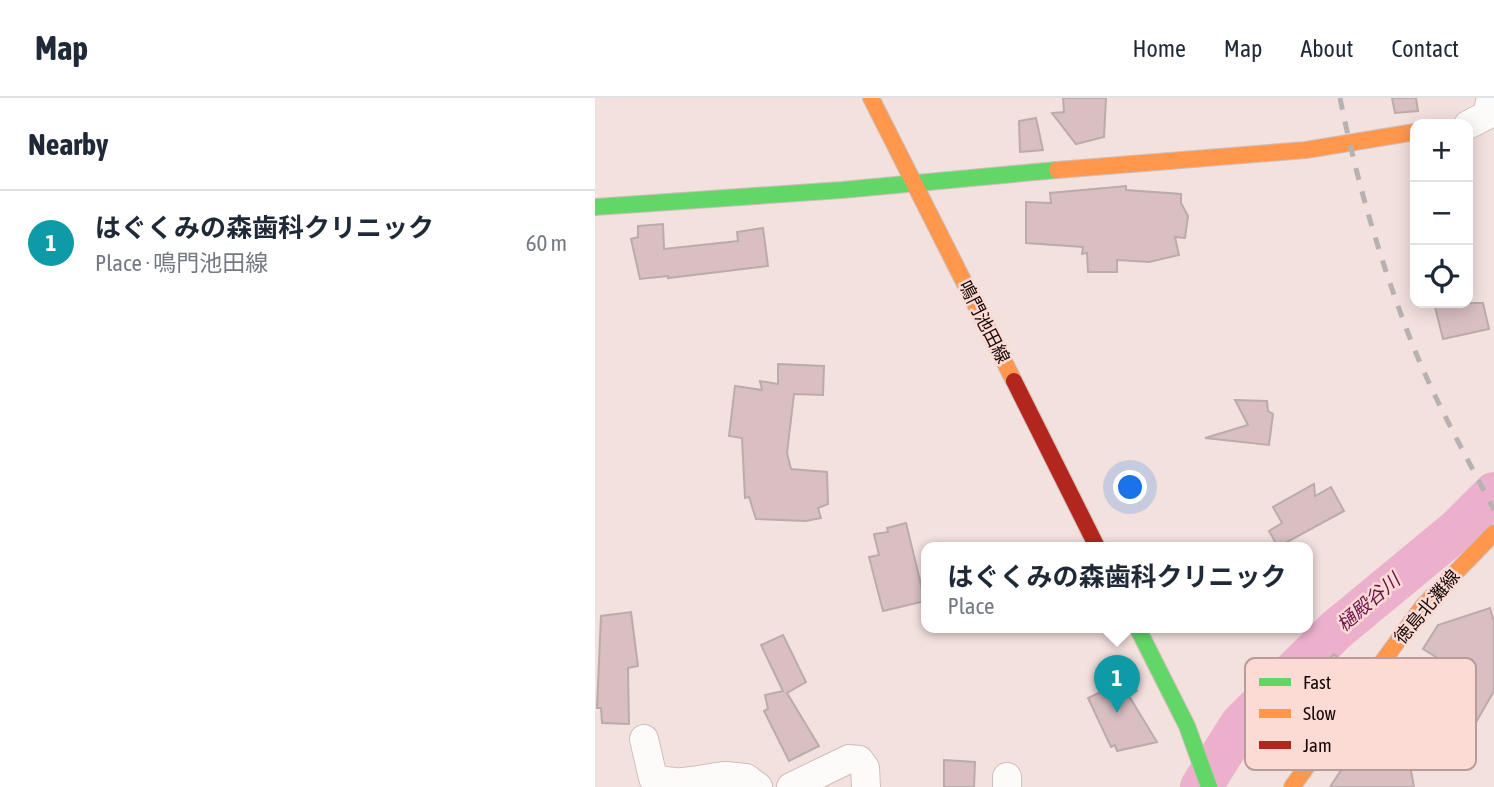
<!DOCTYPE html>
<html lang="en">
<head>
<meta charset="utf-8">
<style>
	body { margin:0; font-family:"Asap Condensed","Noto Sans JP",sans-serif; background:#f2f2f3; color:#1f2937 }
	.controls { position:absolute; right:21px; top:21px; display:grid; overflow:hidden; border-radius:14px; box-shadow:0 4px 18px #0003 }
	.controls button { width:63px; height:63px; display:grid; place-items:center; padding:0; border:0; border-bottom:2px solid #e0e1e3; background:#fff; color:#1f2937; font:35px sans-serif }
	.you { position:absolute; left:536px; top:390px; width:24px; height:24px; margin:-18px; border:5px solid #fff; border-radius:50%; background:#1a73e8; box-shadow:0 0 0 10px #1a73e833 }
	.badge { display:grid; place-items:center; width:46px; height:46px; border-radius:50%; background:#635452; color:#fff; font-size:23px; font-weight:700 }
	.pin { position:absolute; translate:-50% -58px; filter:drop-shadow(0 2px 4px #0008) }
	.pin::after { content:''; position:absolute; top:37px; width:24px; height:21px; background:inherit; clip-path:polygon(0 0,100% 0,50% 100%) }
	.popup { position:absolute; left:326px; top:444px; width:392px; height:91px; box-sizing:border-box; display:grid; place-content:center; border-radius:14px; background:#fff; filter:drop-shadow(0 2px 5px #0005); font-size:23px; white-space:nowrap; color:#747a83 }
	.popup b { font-size:26px; color:#1f2937 }
	.popup::after { content:''; position:absolute; left:50%; top:100%; margin-left:-14px; border:14px solid transparent; border-top-color:#fff }
	.list { margin:0; padding:0; list-style:none }
	h2 { display:flex; justify-content:space-between; align-items:center; height:91px; margin:0; padding:0 28px; font-size:30px }
	h2 small { font-size:23px; font-weight:400; color:#747a83 }
	.list li { display:grid; grid-template-columns:46px 1fr auto; gap:21px; align-items:center; box-sizing:border-box; height:105px; padding:0 28px; border-top:2px solid #e0e1e3 }
	.list b { display:block; font-size:26px; white-space:nowrap }
	.list p { margin:0; font-size:23px; white-space:nowrap; color:#747a83 }
	.list em { font-size:23px; font-style:normal; color:#747a83 }
	.icon { flex:none; width:38px; height:38px; fill:none; stroke:currentColor; stroke-width:2; stroke-linecap:round; stroke-linejoin:round }
	.map { position:relative; flex:none; width:899px; height:689px; overflow:hidden }
	header { display:flex; align-items:center; gap:42px; box-sizing:border-box; height:98px; padding:0 35px; background:#fff; border-bottom:2px solid #e0e1e3 }
	header strong { font-size:33px }
	nav { display:flex; gap:38px; margin-inline-start:auto; font-size:24px }
	main { display:flex }
	aside { flex:1; background:#fff }
	.map>svg:first-child { display:block }
</style>
</head>
<body>
<header>
<strong>Map</strong>
<nav><a>Home</a><a>Map</a><a>About</a><a>Contact</a></nav>
</header>
<main>
<aside>
<h2>Nearby<small></small></h2>
<ul class="list">
<li><span class="badge" style="background:#0f9aa8">1</span><div><b>はぐくみの森歯科クリニック</b><p>Place · 鳴門池田線</p></div><em>60 m</em></li>
</ul>
</aside>
<div class="map">
<svg width="899" height="689" viewBox="0 0 899 689">
	<rect width="100%" height="100%" fill="#f3e1de"/>
	<g fill="none" stroke-linecap="round" stroke-linejoin="round">
		<polyline stroke="#ecb0cc" stroke-width="42" points="606,689 646,626 741,532 862,432 899,395"/>
	</g>
	<g fill="#d9bfc1" stroke="#bbabab" stroke-width="2">
		<polygon points="468,0 511,0 509,39 481,46 457,15 469,14"/>
		<polygon points="797,0 821,0 823,13 800,15"/>
		<polygon points="441,20 448,52 425,54 424,23"/>
		<polygon points="531,88 531,92 586,96 586,105 593,118 590,140 580,139 584,157 554,164 522,162 522,174 493,174 492,155 487,156 488,149 431,145 431,104 456,105 455,95"/>
		<polygon points="68,126 69,151 143,143 142,134 168,130 173,168 73,180 73,178 45,181 36,141 43,139 43,128"/>
		<polygon points="839,205 888,205 894,231 848,241"/>
		<polygon points="183,266 229,268 228,297 199,296 192,355 196,371 232,374 233,406 223,410 226,420 211,423 161,421 154,399 150,400 147,340 134,338 140,288 167,292 165,283 183,286"/>
		<polygon points="640,302 672,303 673,313 678,316 674,347 610,340 653,327"/>
		<polygon points="719,386 720,398 736,389 749,413 683,449 674,433 687,425 678,409"/>
		<polygon points="311,425 330,503 288,513 274,459 284,457 279,436 293,434 292,430"/>
		<polygon points="895,510 899,524 899,593 854,671 811,645 819,689 735,689 779,622 778,618 788,602 843,641 865,602 862,587 842,576 849,564 828,551 843,527"/>
		<polygon points="36,514 43,568 33,570 34,626 7,625 6,610 2,610 6,518"/>
		<polygon points="188,537 211,584 192,595 224,648 194,663 169,613 173,611 170,597 188,593 166,547"/>
		<polygon points="739,556 755,571 719,611 702,596"/>
		<polygon points="526,564 542,593 534,598 562,644 522,653 520,647 516,649 493,600 506,594 501,573"/>
		<polygon points="349,662 380,664 379,689 349,689"/>
	</g>
	<g fill="none" stroke-linecap="round" stroke-linejoin="round">
		<g stroke="#cebebc" stroke-width="30">
			<g id="street">
				<polyline points="873,27 892,17 896,0"/>
				<path d="M49 641 58 680C85 689 102 681 130 678V689"/>
				<polyline points="130,678 151,680 163,689"/>
				<polyline points="412,679 412,689"/>
				<polyline points="196,689 254,661 264,662 270,670 271,689"/>
			</g>
		</g>
		<g stroke="#cebebc" stroke-width="18">
			<g id="fast">
				<polyline points="0,109 247,92 462,72"/>
				<polyline points="542,529 592,628 614,689"/>
			</g>
		</g>
		<g stroke="#cebebc" stroke-width="18">
			<g id="slow">
				<polyline points="276,0 419,283"/>
				<polyline points="462,72 711,52 820,34"/>
				<polyline points="697,689 828,508 899,435"/>
			</g>
		</g>
		<g stroke="#cebebc" stroke-width="18">
			<polyline id="jam" points="419,283 502,449"/>
		</g>
		<use href="#street" stroke="#fdfafa" stroke-width="28"/>
		<use href="#fast" stroke="#63d668" stroke-width="16"/>
		<use href="#slow" stroke="#ff974d" stroke-width="16"/>
		<use href="#jam" stroke="#b3261e" stroke-width="16"/>
		<path stroke="#b7b2b1" stroke-width="5" stroke-dasharray="12 12" stroke-linecap="butt" d="M745 0C761 80 784 159 813 235 836 296 869 354 899 412"/>
	</g>
	<g text-anchor="middle" stroke-width="5" stroke-linejoin="round" paint-order="stroke">
		<g font-size="18" fill="#150806" stroke="#fcdbd5">
			<text transform="translate(389 224) rotate(63)" y="6">鳴門池田線</text>
			<text transform="translate(832 509) rotate(-50)" y="6">徳島北灘線</text>
		</g>
		<g font-size="19" font-style="italic" fill="#6b0f4b" stroke="#fcdbd5">
			<text transform="translate(773 504) rotate(-41)" y="7">樋殿谷川</text>
		</g>
	</g>
	<rect x="650" y="560" width="231" height="112" rx="10" fill="#fcdbd5" stroke="#b79c97" stroke-width="2"/>
	<rect x="664" y="580" width="32" height="8" fill="#63d668"/>
	<rect x="664" y="611" width="32" height="9" fill="#ff974d"/>
	<rect x="664" y="643" width="32" height="8" fill="#b3261e"/>
	<g font-size="19" fill="#150806">
		<text x="708" y="591">Fast</text>
		<text x="708" y="622">Slow</text>
		<text x="708" y="654">Jam</text>
	</g>
</svg>
<div class="controls">
<button>+</button>
<button>−</button>
<button><svg class="icon" aria-label="locate" viewBox="0 0 24 24"><circle cx="12" cy="12" r="6"/><path d="M12 2v4M12 18v4M2 12h4M18 12h4"/></svg></button>
</div>
<div class="you"></div>
<div class="pin badge" style="left:522px;top:615px;background:#0f9aa8">1</div>
<div class="popup"><b>はぐくみの森歯科クリニック</b>Place</div>
</div>
</main>
</body>
</html>
